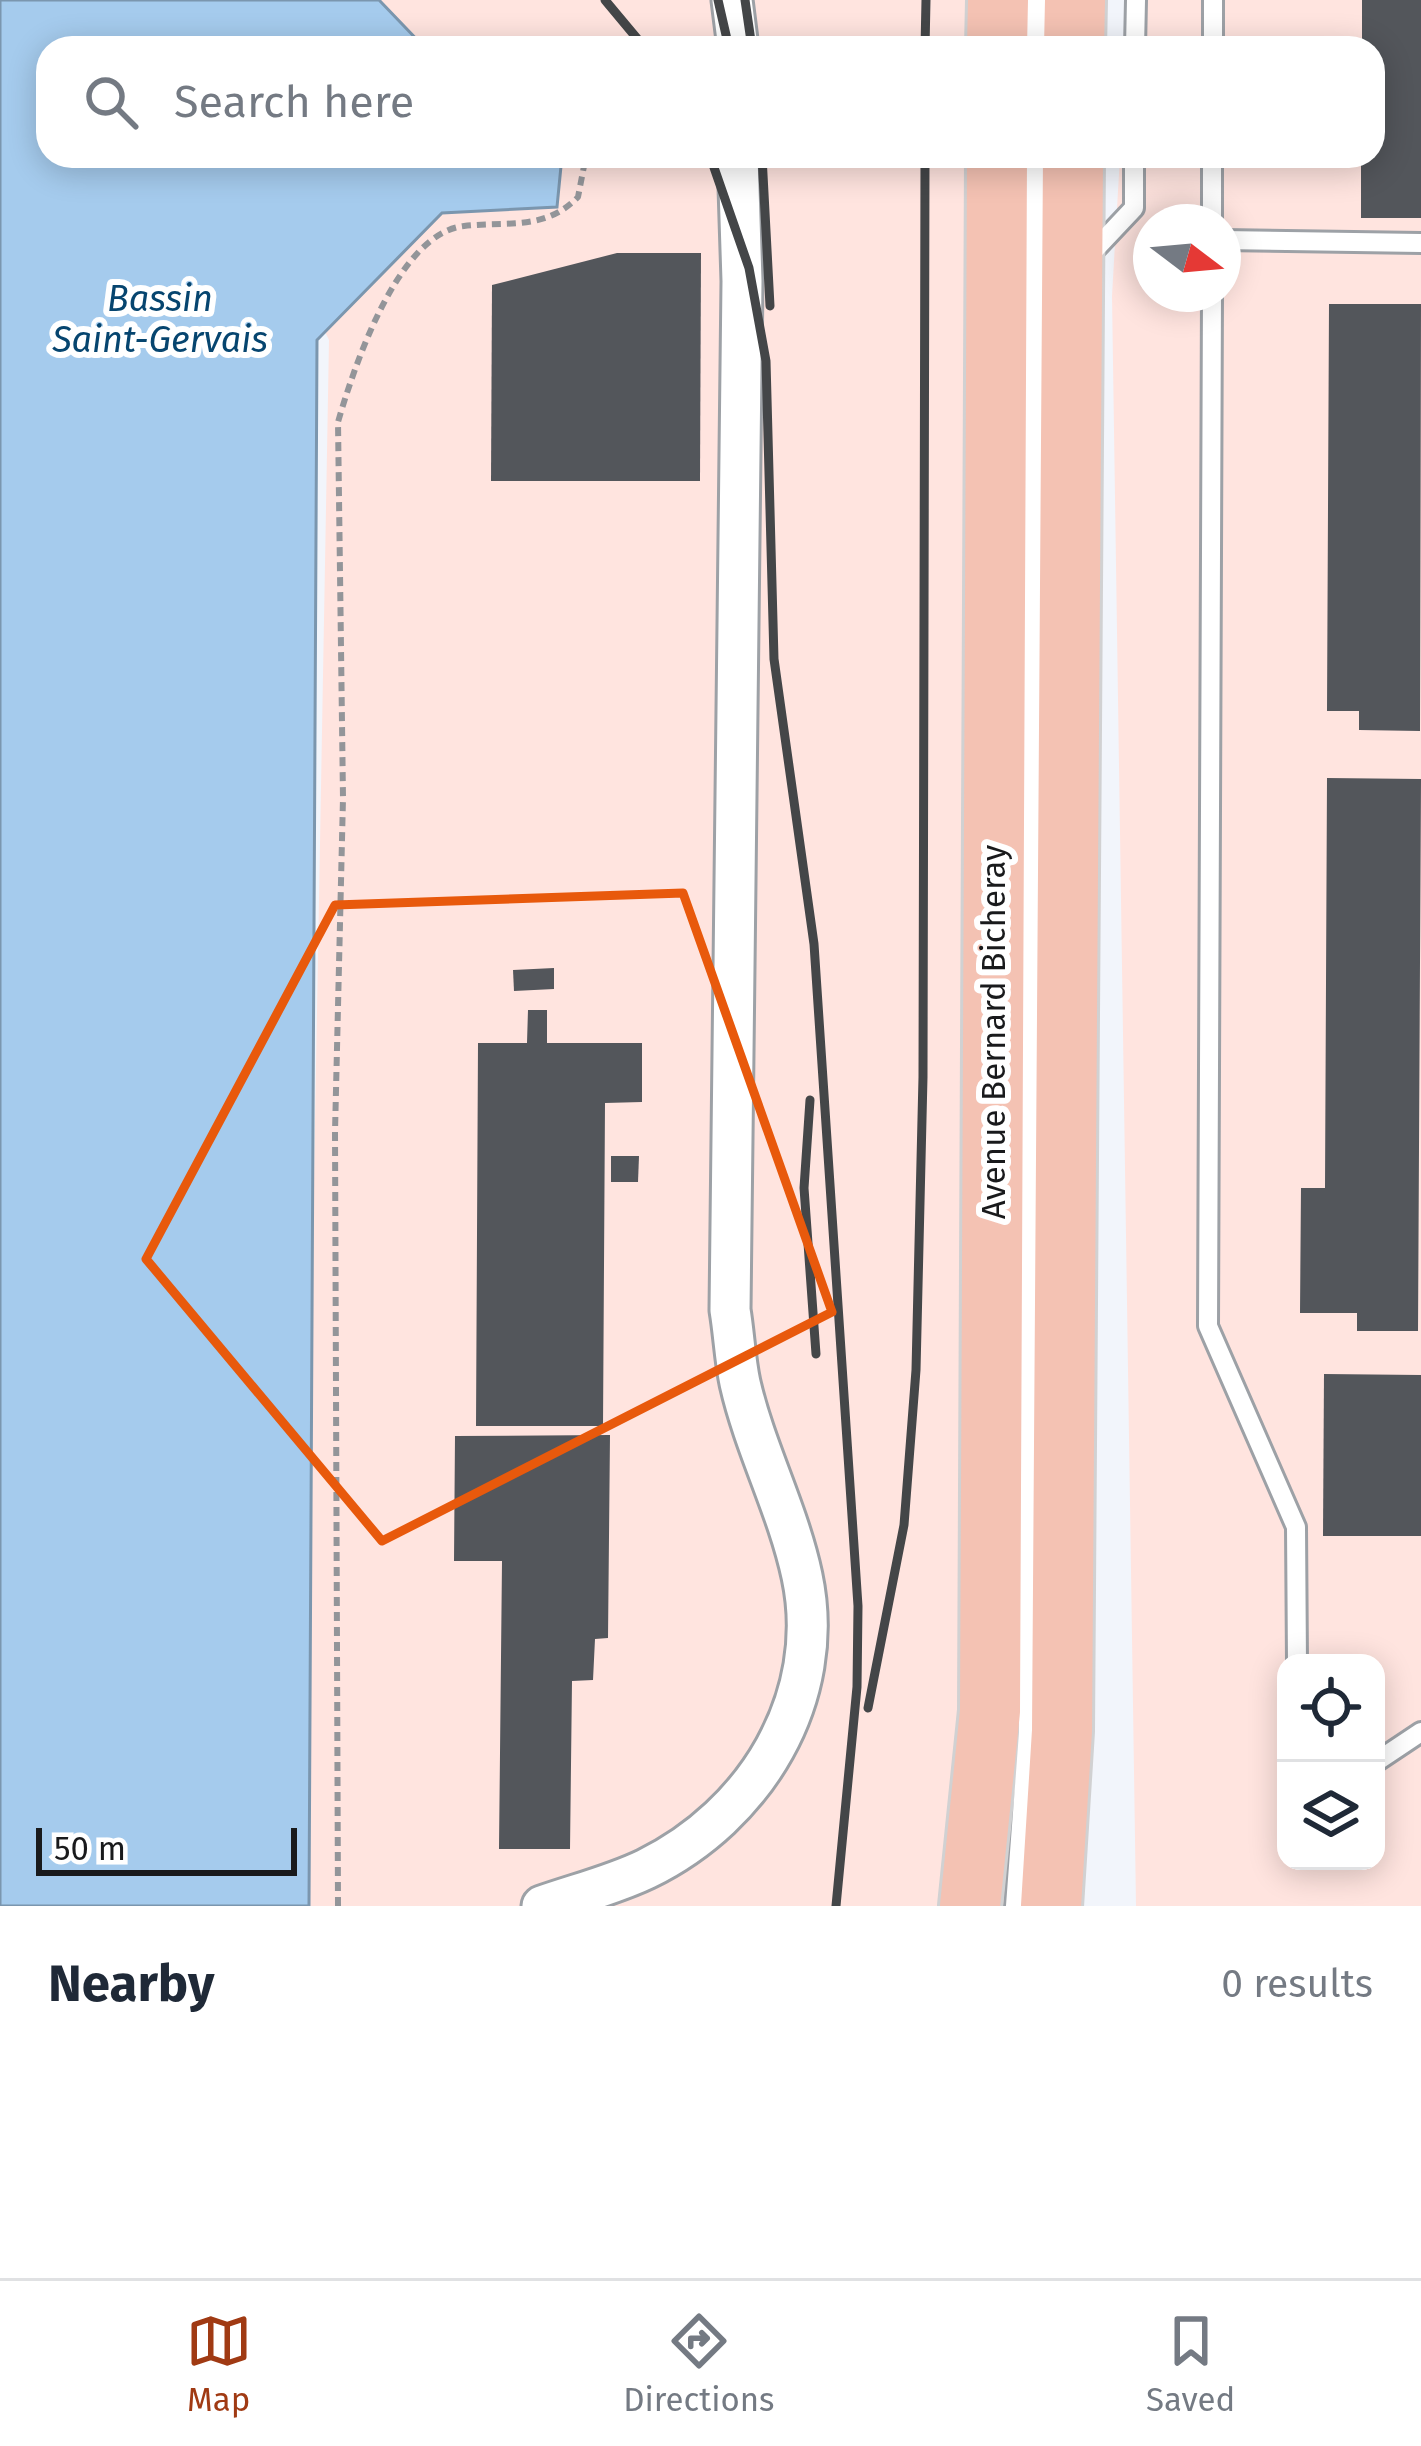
<!DOCTYPE html>
<html lang="en">
<head>
<meta charset="utf-8">
<style>
	body { margin:0; font-family:"Fira Sans",sans-serif; background:#f6f6f7; color:#1f2937 }
	.controls { position:absolute; right:36px; bottom:36px; display:grid; overflow:hidden; border-radius:24px; box-shadow:0 6px 30px #0003 }
	.controls button { width:108px; height:108px; display:grid; place-items:center; padding:0; border:0; border-bottom:3px solid #e0e1e3; background:#fff; color:#1f2937; font:60px sans-serif }
	.compass { position:absolute; left:1133px; top:204px; width:108px; height:108px; border-radius:50%; background:#fff; box-shadow:0 6px 30px #0003; rotate:106deg }
	.scale { position:absolute; left:36px; bottom:30px; width:261px; box-sizing:border-box; padding-left:12px; border:6px solid #191a1c; border-top:0; font-size:33px; line-height:42px; white-space:nowrap; color:#191a1c; -webkit-text-stroke:9px #fff; paint-order:stroke }
	.list { margin:0; padding:0; list-style:none }
	h2 { display:flex; justify-content:space-between; align-items:center; height:156px; margin:0; padding:0 48px; font-size:51px }
	h2 small { font-size:39px; font-weight:400; color:#747a83 }
	.icon { flex:none; width:66px; height:66px; fill:none; stroke:currentColor; stroke-width:2; stroke-linecap:round; stroke-linejoin:round }
	.map { position:relative; flex:none; width:1421px; height:1906px; overflow:hidden }
	.search { position:absolute; background:#fff; box-shadow:0 6px 30px #0003; left:36px; right:36px; top:36px; height:132px; display:flex; align-items:center; gap:30px; box-sizing:border-box; padding:0 42px; border-radius:36px; color:#747a83; font-size:45px }
	.sheet { height:372px; background:#fff }
	nav { display:flex; justify-content:space-around; align-items:center; box-sizing:border-box; height:168px; border-top:3px solid #e0e1e3; background:#fff; font-size:33px; color:#747a83 }
	nav a { display:grid; justify-items:center; gap:6px }
	nav .on { color:#a03a13 }
	.map>svg:first-child { display:block }
</style>
</head>
<body>
<div class="map">
<svg width="1421" height="1906" viewBox="0 0 1421 1906">
	<rect width="100%" height="100%" fill="#f2f5fb"/>
	<g fill="#ffe4df" fill-rule="evenodd">
		<polygon points="133,0 999,0 1000,48 162,48"/>
		<path d="M1129 0H1421V1906H1136L1112 296 1120 156H1373V48H1126ZM1151 222H1223V294H1151ZM1286 1663H1376V1861H1286Z"/>
		<polygon points="229,156 1003,156 1053,1906 301,1906 329,340 278,235"/>
	</g>
	<polygon fill="#a5cbed" stroke="#7b96ae" stroke-width="3" points="0,0 379,0 425,48 48,48 48,156 562,156 557,207 442,213 317,340 309,1906 0,1906"/>
	<g fill="#53565b">
		<polygon points="1362,0 1421,0 1421,218 1361,218 1361,156 1373,156 1373,48 1362,48"/>
		<polygon points="617,253 701,253 700,481 491,481 492,285"/>
		<polygon points="1329,304 1421,304 1420,731 1359,730 1359,711 1327,711"/>
		<polygon points="1327,778 1421,779 1418,1331 1357,1331 1357,1313 1300,1313 1301,1188 1325,1188"/>
		<polygon points="554,968 554,989 514,991 513,970"/>
		<polygon points="528,1010 547,1010 547,1043 642,1043 642,1102 605,1103 603,1426 476,1426 478,1043 527,1043"/>
		<polygon points="611,1156 639,1156 638,1182 611,1182"/>
		<polygon points="1324,1374 1421,1375 1421,1536 1323,1536"/>
		<polygon points="610,1435 608,1638 595,1639 593,1680 572,1681 570,1849 499,1849 502,1561 454,1561 455,1436"/>
	</g>
	<g fill="none" stroke-linecap="round" stroke-linejoin="round">
		<g stroke="#9da1a6" stroke-width="24">
			<g id="service">
				<polyline points="1036,48 1036,0"/>
				<polyline points="1135,48 1136,0"/>
				<polyline points="1213,48 1213,0"/>
				<polyline points="1212,222 1212,156"/>
				<polyline points="1223,240 1421,243"/>
				<polyline points="1086,259 1134,208 1134,156"/>
				<polyline points="1212,294 1208,1326 1296,1527 1297,1663"/>
				<polyline points="1376,1762 1421,1732"/>
				<polyline points="1015,1906 1028,1733 1035,156"/>
			</g>
		</g>
		<g stroke="#9da1a6" stroke-width="45">
			<g id="minor">
				<polyline points="732,0 738,48"/>
				<path d="M542 1906C576 1894 613 1885 646 1869 755 1816 828 1698 802 1576 788 1510 755 1449 740 1383 735 1360 734 1334 730 1310L742 281 738 156"/>
			</g>
		</g>
		<g stroke="#d1d1d2" stroke-width="66">
			<g id="primary">
				<polyline points="997,48 998,0"/>
				<polyline points="1074,48 1075,0"/>
				<polyline points="970,1906 990,1711 997,156"/>
				<polyline points="1051,1906 1062,1731 1073,156"/>
			</g>
		</g>
		<path stroke="#939599" stroke-width="6" stroke-dasharray="9 6" stroke-linecap="butt" d="M338 1906 335 1132 343 798 338 422C354 367 398 233 464 226 507 221 545 231 578 197L586 156"/>
		<use href="#service" stroke="#fff" stroke-width="18"/>
		<use href="#minor" stroke="#fff" stroke-width="39"/>
		<use href="#primary" stroke="#f4c2b3" stroke-width="60"/>
		<g stroke="#444648" stroke-width="9">
			<polyline points="605,0 645,48"/>
			<polyline points="718,0 729,48"/>
			<polyline points="745,0 752,48"/>
			<polyline points="925,48 926,0"/>
			<polyline points="710,156 749,268 766,361 774,659 814,944 858,1606 857,1687 836,1906"/>
			<polyline points="762,156 770,306"/>
			<polyline points="810,1100 804,1188 816,1354"/>
			<polyline points="868,1708 904,1525 916,1370 923,1077 925,156"/>
		</g>
	</g>
	<path fill="none" stroke="#e8590c" stroke-width="9" stroke-linejoin="round" d="M683 893 832 1312 382 1541 146 1259 335 905Z"/>
	<g text-anchor="middle" stroke-width="12" stroke-linejoin="round" paint-order="stroke">
		<g font-size="33" fill="#191a1c" stroke="#fff">
			<text transform="translate(993 1032) rotate(-90)" y="12">Avenue Bernard Bicheray</text>
		</g>
		<g font-size="36" font-style="italic" fill="#06456f" stroke="#fff">
			<text x="160" y="311">Bassin<tspan x="160" dy="41">Saint-Gervais</tspan></text>
		</g>
	</g>
</svg>
<div class="controls">
<button><svg class="icon" aria-label="locate" viewBox="0 0 24 24"><circle cx="12" cy="12" r="6"/><path d="M12 2v4M12 18v4M2 12h4M18 12h4"/></svg></button>
<button><svg class="icon" aria-label="layers" viewBox="0 0 24 24"><path d="M12 4l9 5-9 5-9-5zM3 14l9 5 9-5"/></svg></button>
</div>
<svg class="compass" viewBox="-18 -18 36 36"><path d="M0-13l5 13h-10z" fill="#e53935"/><path d="M0 13l5-13h-10z" fill="#747a83"/></svg>
<div class="scale">50 m</div>
<div class="search"><svg class="icon" aria-label="search" viewBox="0 0 24 24"><circle cx="10" cy="10" r="6"/><path d="M15 15l6 6"/></svg>Search here</div>
</div>
<section class="sheet">
<h2>Nearby<small>0 results</small></h2>
<ul class="list">
</ul>
</section>
<nav>
<a class="on"><svg class="icon" aria-label="map" viewBox="0 0 24 24"><path d="M3 6l6-2 6 2 6-2v14l-6 2-6-2-6 2zM9 4v14M15 6v14"/></svg>Map</a>
<a><svg class="icon" aria-label="directions" viewBox="0 0 24 24"><path d="M12 3l9 9-9 9-9-9zM9 14v-3h6M13 9l2 2-2 2"/></svg>Directions</a>
<a><svg class="icon" aria-label="saved" viewBox="0 0 24 24"><path d="M7 4h10v16l-5-4-5 4z"/></svg>Saved</a>
</nav>
</body>
</html>
